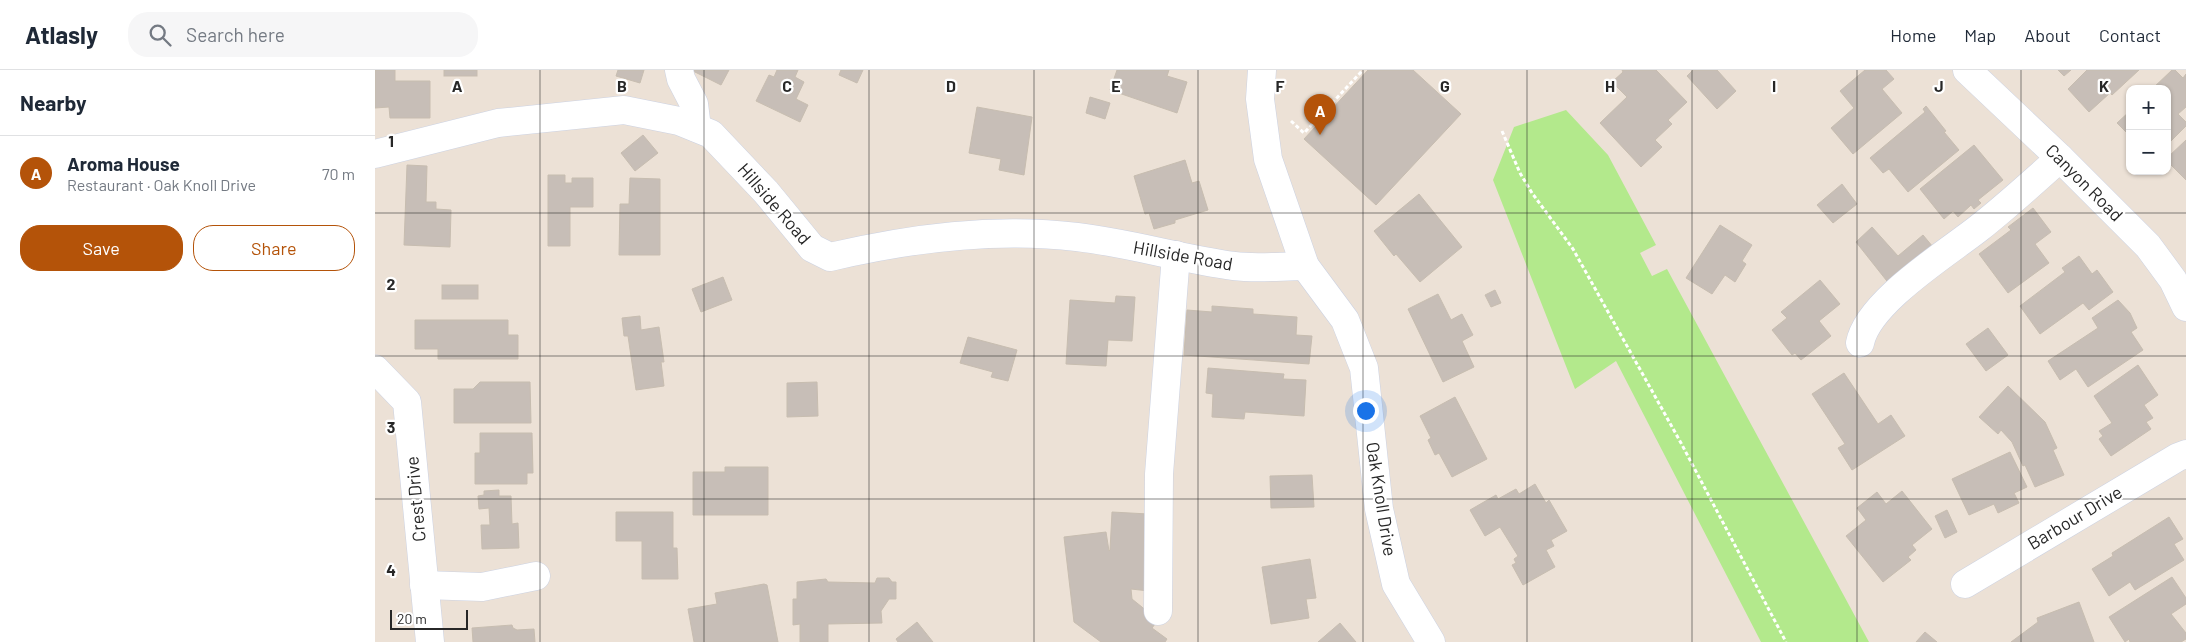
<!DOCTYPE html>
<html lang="en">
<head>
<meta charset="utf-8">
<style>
	body { margin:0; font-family:Barlow,sans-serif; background:#f6f6f7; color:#1f2937 }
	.controls { position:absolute; right:15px; top:15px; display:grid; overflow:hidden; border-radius:10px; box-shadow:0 1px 4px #0004 }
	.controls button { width:45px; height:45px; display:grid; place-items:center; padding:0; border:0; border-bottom:1px solid #e0e1e3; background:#fff; color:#1f2937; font:25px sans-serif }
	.scale { position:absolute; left:15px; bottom:12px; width:78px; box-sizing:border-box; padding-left:5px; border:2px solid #272727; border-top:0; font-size:14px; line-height:18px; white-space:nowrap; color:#272727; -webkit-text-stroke:4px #fff; paint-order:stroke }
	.you { position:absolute; left:990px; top:340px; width:18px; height:18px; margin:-12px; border:4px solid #fff; border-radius:50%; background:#1a73e8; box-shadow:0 0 0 8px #1a73e833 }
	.badge { display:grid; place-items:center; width:32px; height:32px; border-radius:50%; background:#b45309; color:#fff; font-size:16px; font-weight:700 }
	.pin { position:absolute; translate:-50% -41px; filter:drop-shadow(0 1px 2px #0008) }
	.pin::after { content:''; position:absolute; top:26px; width:18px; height:15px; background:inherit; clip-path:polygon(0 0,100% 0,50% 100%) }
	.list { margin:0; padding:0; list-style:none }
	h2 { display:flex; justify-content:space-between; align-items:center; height:65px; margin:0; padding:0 20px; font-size:21px }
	h2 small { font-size:16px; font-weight:400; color:#747a83 }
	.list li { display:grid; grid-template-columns:32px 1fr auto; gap:15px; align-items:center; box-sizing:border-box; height:75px; padding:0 20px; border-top:1px solid #e0e1e3 }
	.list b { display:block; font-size:19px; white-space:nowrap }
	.list p { margin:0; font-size:16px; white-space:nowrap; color:#747a83 }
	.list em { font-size:16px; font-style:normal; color:#747a83 }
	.actions { display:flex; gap:10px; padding:15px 20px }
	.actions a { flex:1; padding:11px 0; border:1px solid #b45309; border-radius:20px; text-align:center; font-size:18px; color:#b45309 }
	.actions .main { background:#b45309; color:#fff }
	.icon { flex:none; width:28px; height:28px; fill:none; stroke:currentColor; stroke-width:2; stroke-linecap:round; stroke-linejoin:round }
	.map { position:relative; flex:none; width:1811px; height:572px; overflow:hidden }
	header { display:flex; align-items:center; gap:30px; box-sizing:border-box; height:70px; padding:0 25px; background:#fff; border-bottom:1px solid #e0e1e3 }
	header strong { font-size:24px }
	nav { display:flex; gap:28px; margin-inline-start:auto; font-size:18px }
	.search { width:350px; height:45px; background:#f6f6f7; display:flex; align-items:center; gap:12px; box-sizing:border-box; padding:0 18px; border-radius:20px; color:#747a83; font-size:19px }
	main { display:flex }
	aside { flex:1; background:#fff }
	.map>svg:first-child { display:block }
</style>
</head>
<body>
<header>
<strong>Atlasly</strong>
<div class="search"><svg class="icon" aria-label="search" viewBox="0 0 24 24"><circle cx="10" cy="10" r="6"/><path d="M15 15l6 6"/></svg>Search here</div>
<nav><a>Home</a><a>Map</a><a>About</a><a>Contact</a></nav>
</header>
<main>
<aside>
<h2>Nearby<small></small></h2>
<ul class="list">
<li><span class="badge">A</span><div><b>Aroma House</b><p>Restaurant · Oak Knoll Drive</p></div><em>70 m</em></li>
</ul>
<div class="actions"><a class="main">Save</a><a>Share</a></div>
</aside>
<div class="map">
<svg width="1811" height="572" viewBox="0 0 1811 572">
	<rect width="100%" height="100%" fill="#ece1d6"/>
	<polygon fill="#b3e98c" points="1191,40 1233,85 1281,175 1265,183 1277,206 1292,199 1494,572 1386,572 1241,291 1200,319 1118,110 1139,57"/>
	<g fill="#c7beb7" stroke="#c7bdb0">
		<polygon points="0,0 20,0 20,11 55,11 55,48 15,48 14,37 0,38"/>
		<rect x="69" y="0" width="33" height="6"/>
		<polygon points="243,0 269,0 265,13 241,6"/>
		<polygon points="316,0 354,0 346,15"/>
		<polygon points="402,0 423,0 420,7 429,12 421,29 433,35 425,52 381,31 394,5 399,7"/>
		<polygon points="466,0 488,0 482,13 464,5"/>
		<polygon points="742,0 794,0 792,6 812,12 802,43 735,20"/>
		<polygon points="993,0 1038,0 1086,44 1001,135 929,69"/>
		<polygon points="1281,0 1312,32 1293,50 1297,54 1280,70 1287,77 1266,97 1225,53 1252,27 1237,12 1248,2 1247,0"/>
		<polygon points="1318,0 1342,0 1361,21 1342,39 1312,6"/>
		<polygon points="1490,0 1511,0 1519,9 1507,19 1527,43 1478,84 1456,58 1479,38 1465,21"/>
		<polygon points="1683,0 1696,0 1689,6"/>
		<polygon points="1712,0 1764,0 1737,25 1735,23 1714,42 1693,19"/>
		<polygon points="1797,0 1800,0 1808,8 1811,4 1811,37 1803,44 1811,52 1811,56 1792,75 1792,19 1777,19"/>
		<polygon points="715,27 735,33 730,49 711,43"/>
		<polygon points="1551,36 1571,61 1569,62 1584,80 1533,122 1514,99 1508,103 1495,88 1550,42 1548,39"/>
		<polygon points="602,37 657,47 649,105 624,100 626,89 594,83"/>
		<polygon points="1755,41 1755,66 1742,53"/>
		<polygon points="268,65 283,83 260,101 246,83"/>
		<polygon points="1811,70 1811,110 1792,91 1792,88"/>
		<polygon points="1599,75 1628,110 1603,130 1606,133 1599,139 1596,135 1583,147 1578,141 1569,149 1545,119"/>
		<polygon points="810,90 817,113 824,111 833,140 800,150 800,153 779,159 774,143 770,144 759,106"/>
		<polygon points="32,95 52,96 51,132 61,132 61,139 76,140 75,177 29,175"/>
		<polygon points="173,105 190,105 190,113 197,113 197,108 218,108 218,137 195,137 195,176 173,176"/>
		<polygon points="255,108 285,109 285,185 244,185 245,134 254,134"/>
		<polygon points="1467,114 1482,134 1458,153 1442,135"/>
		<polygon points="1044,124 1087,177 1045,212 1021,184 1019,186 999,161"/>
		<polygon points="1658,138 1676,162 1660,174 1674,193 1633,223 1604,184 1636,160 1633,157"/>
		<polygon points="1345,155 1377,175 1367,191 1371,194 1360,212 1350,205 1337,224 1311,208"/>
		<polygon points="1497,157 1523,186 1548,165 1563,183 1519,220 1481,172"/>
		<polygon points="1704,186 1717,204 1722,200 1738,222 1714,240 1708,233 1665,264 1645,236 1690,202 1687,198"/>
		<polygon points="348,207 357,230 326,242 317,219"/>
		<polygon points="1445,210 1465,234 1444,251 1456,266 1426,290 1420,283 1417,285 1397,260 1412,248 1406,242"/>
		<rect x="67" y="215" width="36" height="14"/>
		<polygon points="1120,220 1126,233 1116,237 1110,225"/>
		<polygon points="1063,224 1076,250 1087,244 1098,265 1087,271 1099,297 1068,312 1033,239"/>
		<polygon points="741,226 760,227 757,271 733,270 731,296 691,294 695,230 740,233"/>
		<polygon points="1743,230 1755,243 1762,258 1756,262 1768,280 1713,317 1701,299 1685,310 1673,291 1723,258 1717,248"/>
		<polygon points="837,236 878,239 878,244 922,247 921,265 937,266 934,294 809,285 812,240 837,242"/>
		<polygon points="265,246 266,260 284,257 289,292 286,292 289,316 261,320 253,266 249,266 247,248"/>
		<polygon points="40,250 133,250 133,265 143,265 143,289 63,289 63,279 40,279"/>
		<polygon points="1613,258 1633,285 1611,301 1591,274"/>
		<polygon points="593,267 642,280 633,311 616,307 618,302 585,293"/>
		<polygon points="1763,295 1783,325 1769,335 1778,348 1771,352 1776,359 1736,386 1724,369 1728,366 1724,361 1737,353 1719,326"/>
		<polygon points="833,298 909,304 908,309 931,310 929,346 870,342 869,349 837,347 838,324 831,323"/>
		<polygon points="1469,303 1503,354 1516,345 1530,366 1477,400 1463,378 1470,374 1437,324"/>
		<polygon points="105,312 155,312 156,353 79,353 79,319 98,319"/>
		<polygon points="442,312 443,346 412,347 412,313"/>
		<polygon points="1633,316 1670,352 1682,378 1678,380 1689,405 1660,417 1650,395 1648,396 1637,372 1626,360 1623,364 1604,347"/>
		<polygon points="1080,327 1112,389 1077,407 1064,383 1060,385 1053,370 1056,368 1045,346"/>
		<polygon points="105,363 157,363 158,403 152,403 152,414 100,414 100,383 105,383"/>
		<polygon points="1635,382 1652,417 1639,423 1644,433 1623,443 1619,434 1594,445 1577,409"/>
		<polygon points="350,397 393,397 393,445 318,445 318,402 350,402"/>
		<polygon points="937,405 939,437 896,438 895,406"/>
		<polygon points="1160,414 1171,433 1174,430 1192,461 1176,470 1179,476 1171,480 1180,497 1148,515 1137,495 1141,493 1139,489 1143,486 1125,457 1110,466 1095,440 1121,425 1123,429 1141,419 1144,424"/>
		<polygon points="124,420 124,426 136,426 137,454 143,453 144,478 107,479 106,455 115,455 114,438 104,439 103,426 109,425 109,421"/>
		<polygon points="1527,421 1557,459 1537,475 1541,480 1533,487 1536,490 1508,512 1471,466 1491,450 1482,438 1502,422 1511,434"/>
		<polygon points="1572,440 1582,462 1570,468 1560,446"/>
		<polygon points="241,442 298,442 298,478 302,478 303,509 267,509 267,471 241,471"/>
		<polygon points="737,442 773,444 774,521 756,519 757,529 783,550 777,558 792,569 790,572 726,572 699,552 689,467 731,462 734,481 735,480"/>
		<polygon points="1794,447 1808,469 1799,474 1809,490 1760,520 1755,512 1734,526 1717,499 1738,486 1737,483"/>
		<polygon points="935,489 941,528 931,529 934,548 896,554 887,497"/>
		<polygon points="1797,507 1811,528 1811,534 1796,544 1811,563 1811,569 1806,572 1755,572 1754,569 1750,572 1734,547"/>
		<polygon points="502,508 514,508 517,512 521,512 521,529 514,529 506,541 507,553 453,554 453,572 425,572 425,554 418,555 418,529 422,529 422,512 451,509 453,512 500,513"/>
		<polygon points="389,514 392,515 403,572 319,572 313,539 342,534 340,523"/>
		<polygon points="1704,532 1719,572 1636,572 1663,552 1662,548"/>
		<polygon points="542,552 558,572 523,572 521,569"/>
		<polygon points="965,553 981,572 943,572"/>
		<polygon points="137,555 138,558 142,560 159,559 160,572 98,572 97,558"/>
		<polygon points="1550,562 1562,572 1541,572"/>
	</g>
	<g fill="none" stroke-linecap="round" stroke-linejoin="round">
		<g stroke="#ccd2e2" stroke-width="29">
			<g id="minor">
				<polyline points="304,0 306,9 319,34 322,58"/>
				<polyline points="887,0 885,29 893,89 930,196 970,250 989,298 1004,439 1021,514 1056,572"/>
				<polyline points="1592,0 1685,88 1773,176 1798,210 1811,237"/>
				<path d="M0 84 123 53 249 40 304 51 336 64 391 122 437 178 455 187C536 168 619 157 702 167 755 173 806 189 859 196 882 199 907 196 930 196"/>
				<path d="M1485 273C1493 232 1571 184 1604 158 1632 136 1658 112 1685 88"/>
				<polyline points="0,299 32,332 55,572"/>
				<polyline points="1590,514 1803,387 1811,384"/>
				<polyline points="49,515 107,517 161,506"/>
				<polyline points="783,541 784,404 801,185"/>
			</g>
		</g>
		<g stroke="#fff" stroke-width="3" stroke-dasharray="4 2.5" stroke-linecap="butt">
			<polyline points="916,51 929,63 988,0"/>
			<polyline points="1127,61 1145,103 1157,123 1198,179 1306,373 1411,572"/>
		</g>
		<use href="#minor" stroke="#fff" stroke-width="28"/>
	</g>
	<path fill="none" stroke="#272727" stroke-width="1" stroke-opacity="0.55" d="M165 0V572M329 0V572M494 0V572M659 0V572M823 0V572M988 0V572M1152 0V572M1317 0V572M1482 0V572M1646 0V572M0 143H1811M0 286H1811M0 429H1811"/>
	<g text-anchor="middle" stroke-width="4.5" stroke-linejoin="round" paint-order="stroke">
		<g font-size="18" fill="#272727" stroke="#fff">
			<text transform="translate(1709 113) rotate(45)" y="6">Canyon Road</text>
			<text transform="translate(399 134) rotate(49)" y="6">Hillside Road</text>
			<text transform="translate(808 186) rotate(10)" y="6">Hillside Road</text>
			<text transform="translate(41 429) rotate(-95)" y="6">Crest Drive</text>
			<text transform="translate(1006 429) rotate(81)" y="6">Oak Knoll Drive</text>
			<text transform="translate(1700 448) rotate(-31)" y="6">Barbour Drive</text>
		</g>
	</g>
	<g font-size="16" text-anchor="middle" font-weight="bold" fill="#272727" stroke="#fff" stroke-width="4.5" stroke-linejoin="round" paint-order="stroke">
		<text x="82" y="22">A</text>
		<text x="247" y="22">B</text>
		<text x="412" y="22">C</text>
		<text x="576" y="22">D</text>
		<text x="741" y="22">E</text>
		<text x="905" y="22">F</text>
		<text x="1070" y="22">G</text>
		<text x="1235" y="22">H</text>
		<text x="1399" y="22">I</text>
		<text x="1564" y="22">J</text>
		<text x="1729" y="22">K</text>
		<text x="16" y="77">1</text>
		<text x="16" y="220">2</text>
		<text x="16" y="363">3</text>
		<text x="16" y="506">4</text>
	</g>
</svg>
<div class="controls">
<button>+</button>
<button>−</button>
</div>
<div class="scale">20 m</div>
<div class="you"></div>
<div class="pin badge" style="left:945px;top:65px">A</div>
</div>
</main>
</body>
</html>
